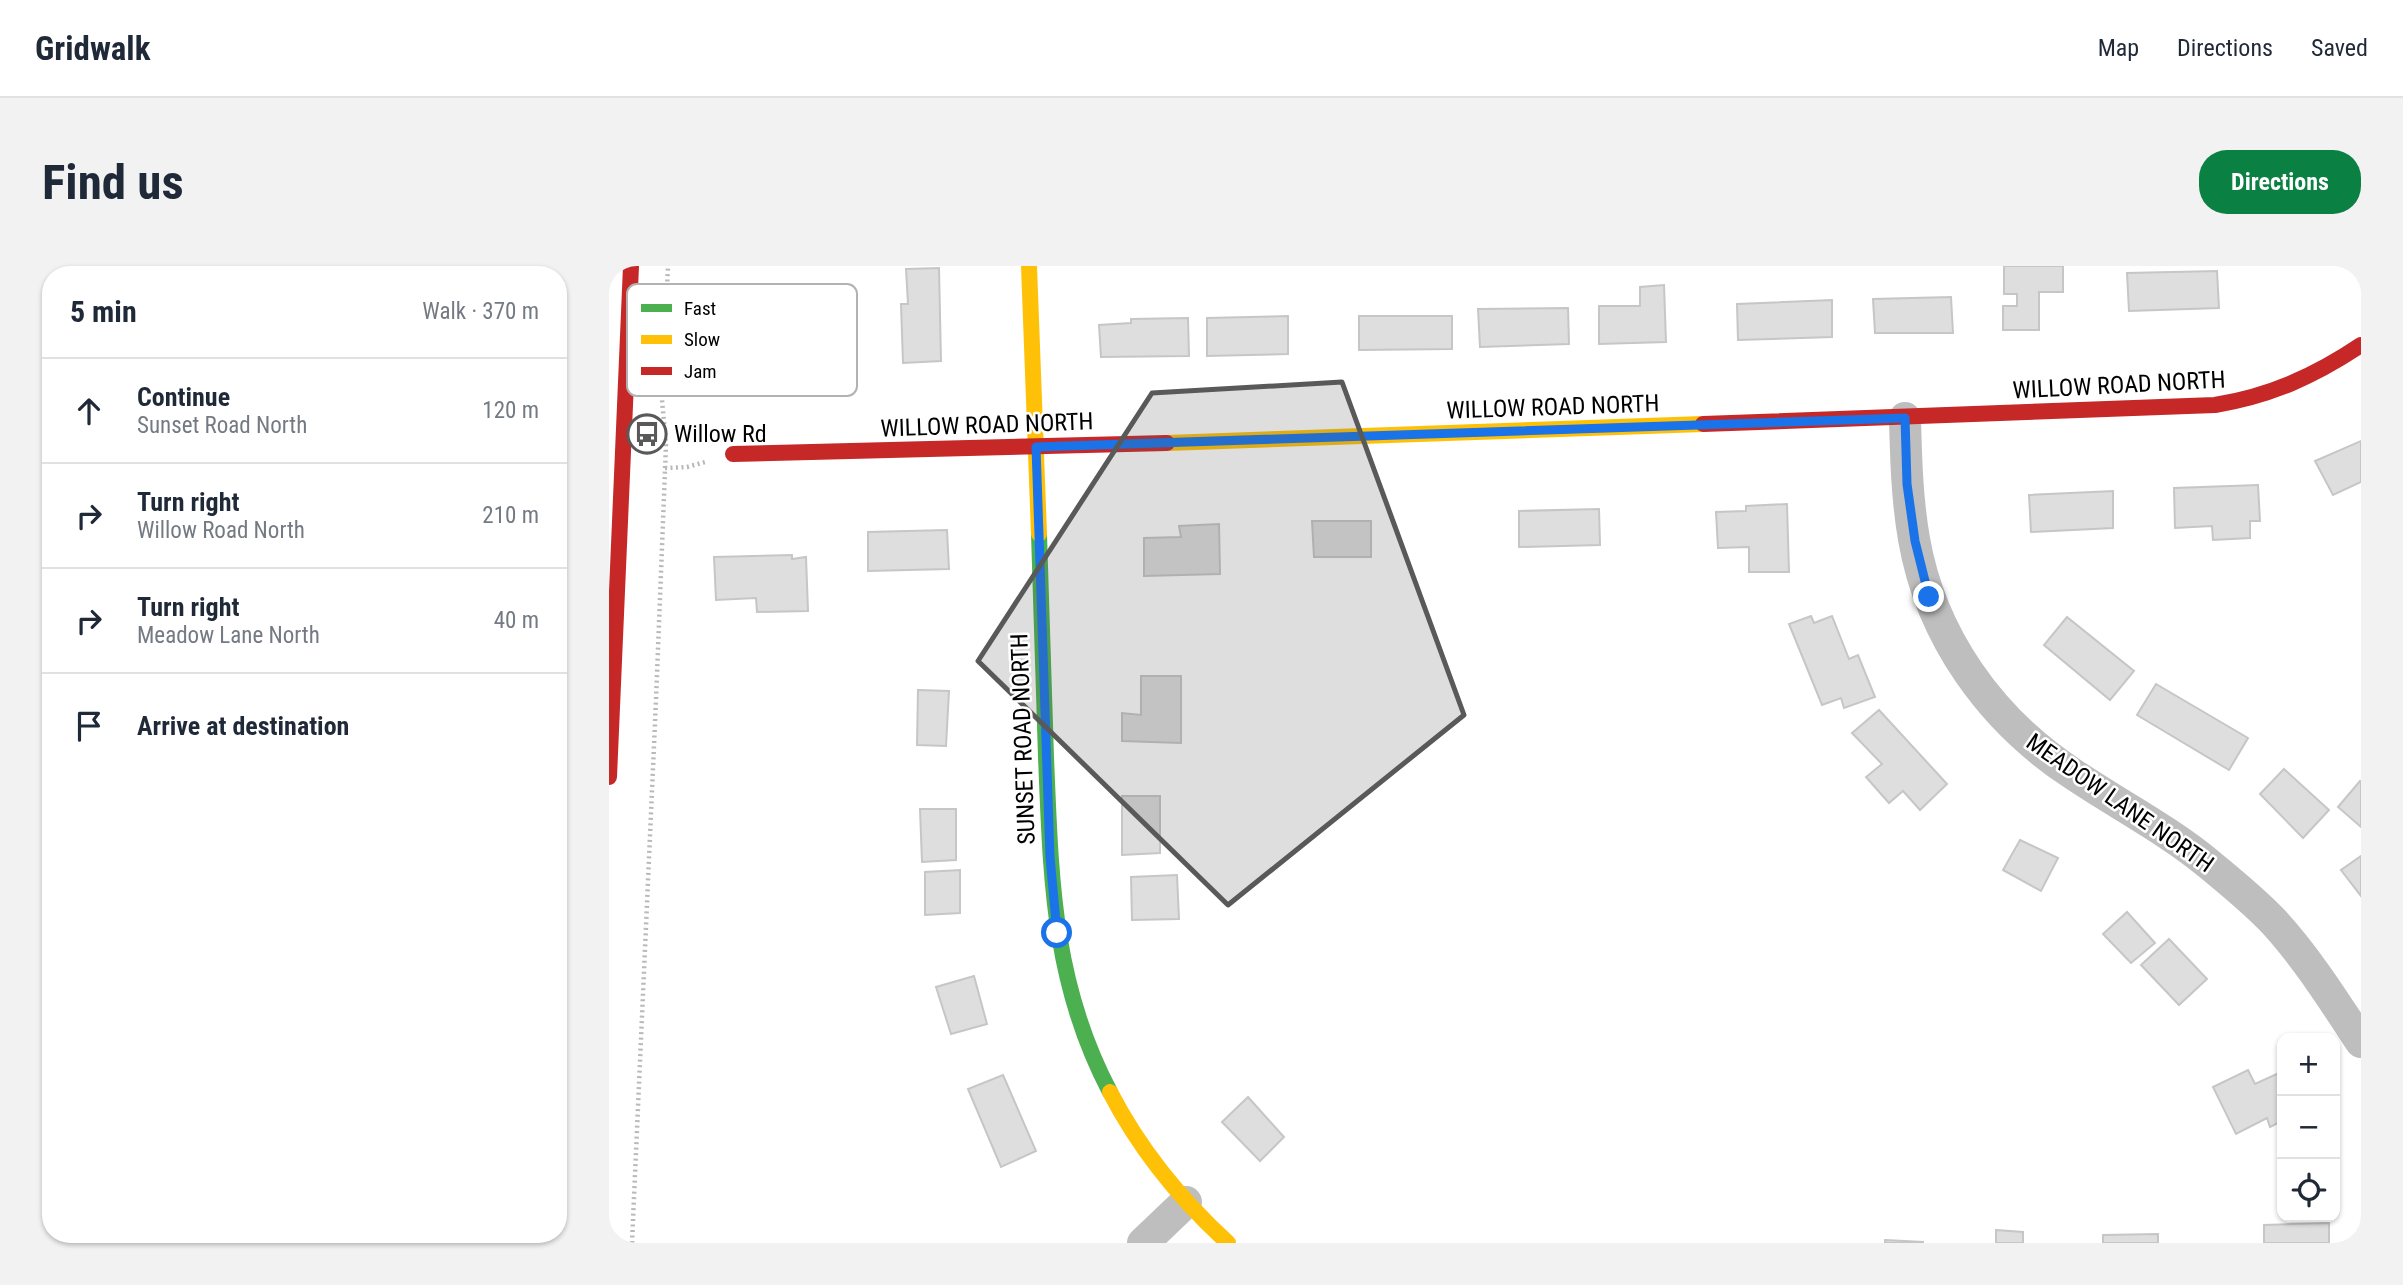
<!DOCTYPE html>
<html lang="en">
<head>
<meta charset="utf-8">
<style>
	body { margin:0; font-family:"Roboto Condensed",sans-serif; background:#f2f2f3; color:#1f2937 }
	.controls { position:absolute; right:21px; bottom:21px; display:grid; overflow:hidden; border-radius:14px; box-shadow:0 2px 5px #0004 }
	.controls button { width:63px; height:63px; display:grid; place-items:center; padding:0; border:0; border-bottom:2px solid #e0e1e3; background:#fff; color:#1f2937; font:35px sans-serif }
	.stop { position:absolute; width:21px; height:21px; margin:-16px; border:5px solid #1a73e8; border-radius:50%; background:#fff }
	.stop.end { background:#1a73e8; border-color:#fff; box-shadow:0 2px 7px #0008 }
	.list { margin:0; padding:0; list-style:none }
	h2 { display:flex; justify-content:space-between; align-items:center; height:91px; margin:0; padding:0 28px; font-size:30px }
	h2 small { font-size:23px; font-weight:400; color:#747a83 }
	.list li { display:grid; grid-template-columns:46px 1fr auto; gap:21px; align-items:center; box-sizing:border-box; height:105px; padding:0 28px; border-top:2px solid #e0e1e3 }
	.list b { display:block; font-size:26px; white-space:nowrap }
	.list p { margin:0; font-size:23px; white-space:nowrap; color:#747a83 }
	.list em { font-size:23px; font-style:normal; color:#747a83 }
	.icon { flex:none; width:38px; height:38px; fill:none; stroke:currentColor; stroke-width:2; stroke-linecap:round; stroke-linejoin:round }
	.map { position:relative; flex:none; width:1752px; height:977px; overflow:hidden; border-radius:28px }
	header { display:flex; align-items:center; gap:42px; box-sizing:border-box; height:98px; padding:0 35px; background:#fff; border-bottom:2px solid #e0e1e3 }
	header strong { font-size:33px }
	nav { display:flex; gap:38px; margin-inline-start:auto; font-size:24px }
	.intro { display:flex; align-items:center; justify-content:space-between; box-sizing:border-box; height:168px; padding:0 42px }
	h1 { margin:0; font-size:49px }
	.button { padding:18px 32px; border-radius:28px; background:#0b8043; color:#fff; font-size:24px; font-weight:700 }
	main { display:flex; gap:42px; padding:0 42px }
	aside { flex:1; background:#fff; border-radius:28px; box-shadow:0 2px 5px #0004 }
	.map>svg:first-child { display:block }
</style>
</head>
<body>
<header>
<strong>Gridwalk</strong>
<nav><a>Map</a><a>Directions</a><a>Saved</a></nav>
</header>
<div class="intro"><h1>Find us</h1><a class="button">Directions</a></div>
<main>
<aside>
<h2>5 min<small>Walk · 370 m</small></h2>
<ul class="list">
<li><svg class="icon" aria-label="ahead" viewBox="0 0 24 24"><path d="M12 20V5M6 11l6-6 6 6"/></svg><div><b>Continue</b><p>Sunset Road North</p></div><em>120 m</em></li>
<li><svg class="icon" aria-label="right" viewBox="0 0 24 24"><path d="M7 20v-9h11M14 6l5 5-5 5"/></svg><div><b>Turn right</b><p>Willow Road North</p></div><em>210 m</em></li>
<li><svg class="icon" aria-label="right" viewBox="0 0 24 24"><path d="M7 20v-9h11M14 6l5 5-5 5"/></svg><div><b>Turn right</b><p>Meadow Lane North</p></div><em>40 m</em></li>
<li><svg class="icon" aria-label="arrive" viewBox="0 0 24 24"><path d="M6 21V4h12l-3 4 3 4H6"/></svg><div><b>Arrive at destination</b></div></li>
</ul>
</aside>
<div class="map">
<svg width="1752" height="977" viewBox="0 0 1752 977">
	<rect width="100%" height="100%" fill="#fff"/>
	<g fill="#dedede" stroke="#c6c6c6" stroke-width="2">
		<polygon points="1395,0 1454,0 1454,26 1430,26 1430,64 1394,64 1394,40 1408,40 1408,28 1395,28"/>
		<polygon points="330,2 332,95 294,97 292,38 299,38 297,3"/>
		<polygon points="1608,5 1610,42 1520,45 1518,7"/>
		<polygon points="1055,19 1057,76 990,78 990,40 1031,40 1031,21"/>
		<polygon points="1342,31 1344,67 1266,67 1264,33"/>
		<polygon points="1223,34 1223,71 1129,74 1128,38"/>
		<polygon points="959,42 960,78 871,81 869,43"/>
		<polygon points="679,50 679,88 598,90 598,52"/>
		<polygon points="750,50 843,50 843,83 750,84"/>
		<polygon points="579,52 580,90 492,91 490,59 522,57 522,53"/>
		<polygon points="1752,175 1752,216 1724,229 1706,195"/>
		<polygon points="1649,219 1651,255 1641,255 1641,272 1604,274 1603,260 1566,262 1565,222"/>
		<polygon points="1504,225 1504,262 1422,266 1420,229"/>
		<polygon points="1178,238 1180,306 1140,306 1140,281 1109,282 1107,246 1137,245 1137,240"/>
		<polygon points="990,243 991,279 910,281 910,245"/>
		<polygon points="703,255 762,255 762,291 705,291"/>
		<polygon points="610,258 611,308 535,310 535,272 572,271 570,260"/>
		<polygon points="338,264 340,303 259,305 259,266"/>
		<polygon points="183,289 183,293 197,291 199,345 148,346 147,332 107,334 105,291"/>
		<polygon points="1202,350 1205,357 1223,350 1240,393 1249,389 1266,431 1235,442 1232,432 1213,439 1180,358"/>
		<polygon points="1458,351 1525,405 1501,434 1435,379"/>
		<polygon points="532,410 572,410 572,477 513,475 513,447 532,449"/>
		<polygon points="1547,418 1639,472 1620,504 1528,449"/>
		<polygon points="309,424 340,425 337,480 308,479"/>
		<polygon points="1270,444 1338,518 1311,544 1294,525 1280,537 1257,511 1273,498 1243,467"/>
		<polygon points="1675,503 1720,544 1694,572 1651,528"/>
		<polygon points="1751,515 1752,516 1752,561 1729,541"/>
		<polygon points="513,530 551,530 551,587 513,589"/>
		<polygon points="311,543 347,543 347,594 313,596"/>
		<polygon points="1411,574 1449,592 1432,625 1394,604"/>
		<polygon points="1752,590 1752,630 1732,604"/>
		<polygon points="351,604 351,647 316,649 316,606"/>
		<polygon points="568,609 570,653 523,654 522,611"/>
		<polygon points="1518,646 1546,677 1522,697 1494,668"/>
		<polygon points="1560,673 1598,713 1570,739 1532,699"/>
		<polygon points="365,710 378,758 342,768 327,721"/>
		<polygon points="1639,804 1646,818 1672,806 1673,855 1661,861 1658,852 1627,868 1604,821"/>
		<polygon points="394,809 427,885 392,901 359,823"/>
		<polygon points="639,831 675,871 651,895 613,856"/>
		<polygon points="1720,957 1720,977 1655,977 1655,959"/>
		<polygon points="1387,964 1414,966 1414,977 1387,977"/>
		<polygon points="1549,968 1549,977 1494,977 1494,969"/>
		<polygon points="1276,974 1314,976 1314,977 1276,977"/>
	</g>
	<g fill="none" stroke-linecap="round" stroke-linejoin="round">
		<g stroke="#b9b9b9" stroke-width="4.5" stroke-dasharray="2 3.5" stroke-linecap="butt">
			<polyline points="56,202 78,201 96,196"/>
			<polyline points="23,977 47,434 57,179 53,134 59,0"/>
		</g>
		<g stroke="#bebebe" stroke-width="32">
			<path d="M1296 152C1297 192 1298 233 1305 273 1322 371 1382 454 1464 508 1510 539 1559 564 1601 599 1623 617 1646 636 1665 656 1698 692 1725 735 1752 776"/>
			<polyline points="534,977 577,936"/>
		</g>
		<path stroke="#4caf50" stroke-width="16" d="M430 268C432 342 435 417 437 491 442 611 443 716 501 826"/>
		<g stroke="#ffc107" stroke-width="16">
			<polyline points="420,0 430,268"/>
			<polyline points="558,177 1094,158"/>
			<path d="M501 826C531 884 571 933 619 977"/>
		</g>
		<g stroke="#c62828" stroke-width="16">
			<path d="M1094 158 1606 139C1661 130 1706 110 1752 79"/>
			<polyline points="124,188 558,177"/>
			<polyline points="0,511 22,0"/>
		</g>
	</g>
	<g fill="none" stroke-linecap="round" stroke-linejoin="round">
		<polyline stroke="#1a73e8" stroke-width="9" points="448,667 441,591 427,181 1296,152 1298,218 1306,275 1320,331"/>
	</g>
	<path fill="#595959" fill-opacity="0.2" stroke="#595959" stroke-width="5" stroke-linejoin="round" d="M733 116 855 449 619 639 369 395 543 127Z"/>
	<defs>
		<g id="bus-ring" transform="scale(2.0125)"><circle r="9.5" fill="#fff" stroke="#595959" stroke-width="1.5"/><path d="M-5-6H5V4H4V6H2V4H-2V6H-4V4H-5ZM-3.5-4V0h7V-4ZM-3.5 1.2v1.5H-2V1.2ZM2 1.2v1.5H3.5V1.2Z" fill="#595959"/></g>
	</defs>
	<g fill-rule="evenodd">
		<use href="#bus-ring" x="38" y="168"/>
	</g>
	<g text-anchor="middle" stroke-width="5" stroke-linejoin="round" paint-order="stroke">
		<g font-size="24" fill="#000" stroke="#fff">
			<text transform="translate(1510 119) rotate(-3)" y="8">WILLOW ROAD NORTH</text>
			<text transform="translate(944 141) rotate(-2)" y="8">WILLOW ROAD NORTH</text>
			<text transform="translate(378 159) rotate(-2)" y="8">WILLOW ROAD NORTH</text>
			<text transform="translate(414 473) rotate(-92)" y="8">SUNSET ROAD NORTH</text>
			<text transform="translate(1511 537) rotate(35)" y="8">MEADOW LANE NORTH</text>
		</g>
		<g font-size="24" fill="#000" stroke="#fff" text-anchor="start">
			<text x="65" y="176">Willow Rd</text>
		</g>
	</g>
	<rect x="18" y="18" width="230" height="112" rx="10" fill="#fff" stroke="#b2b2b2" stroke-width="2"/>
	<rect x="32" y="38" width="31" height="8" fill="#4caf50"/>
	<rect x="32" y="69" width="31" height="9" fill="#ffc107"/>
	<rect x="32" y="101" width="31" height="8" fill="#c62828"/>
	<g font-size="19" fill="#000">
		<text x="75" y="49">Fast</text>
		<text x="75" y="80">Slow</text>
		<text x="75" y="112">Jam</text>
	</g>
</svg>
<div class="controls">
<button>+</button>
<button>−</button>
<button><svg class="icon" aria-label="locate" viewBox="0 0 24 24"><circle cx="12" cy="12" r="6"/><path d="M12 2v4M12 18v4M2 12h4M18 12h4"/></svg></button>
</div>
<div class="stop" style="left:448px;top:667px"></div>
<div class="stop end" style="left:1320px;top:331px"></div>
</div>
</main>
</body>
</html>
